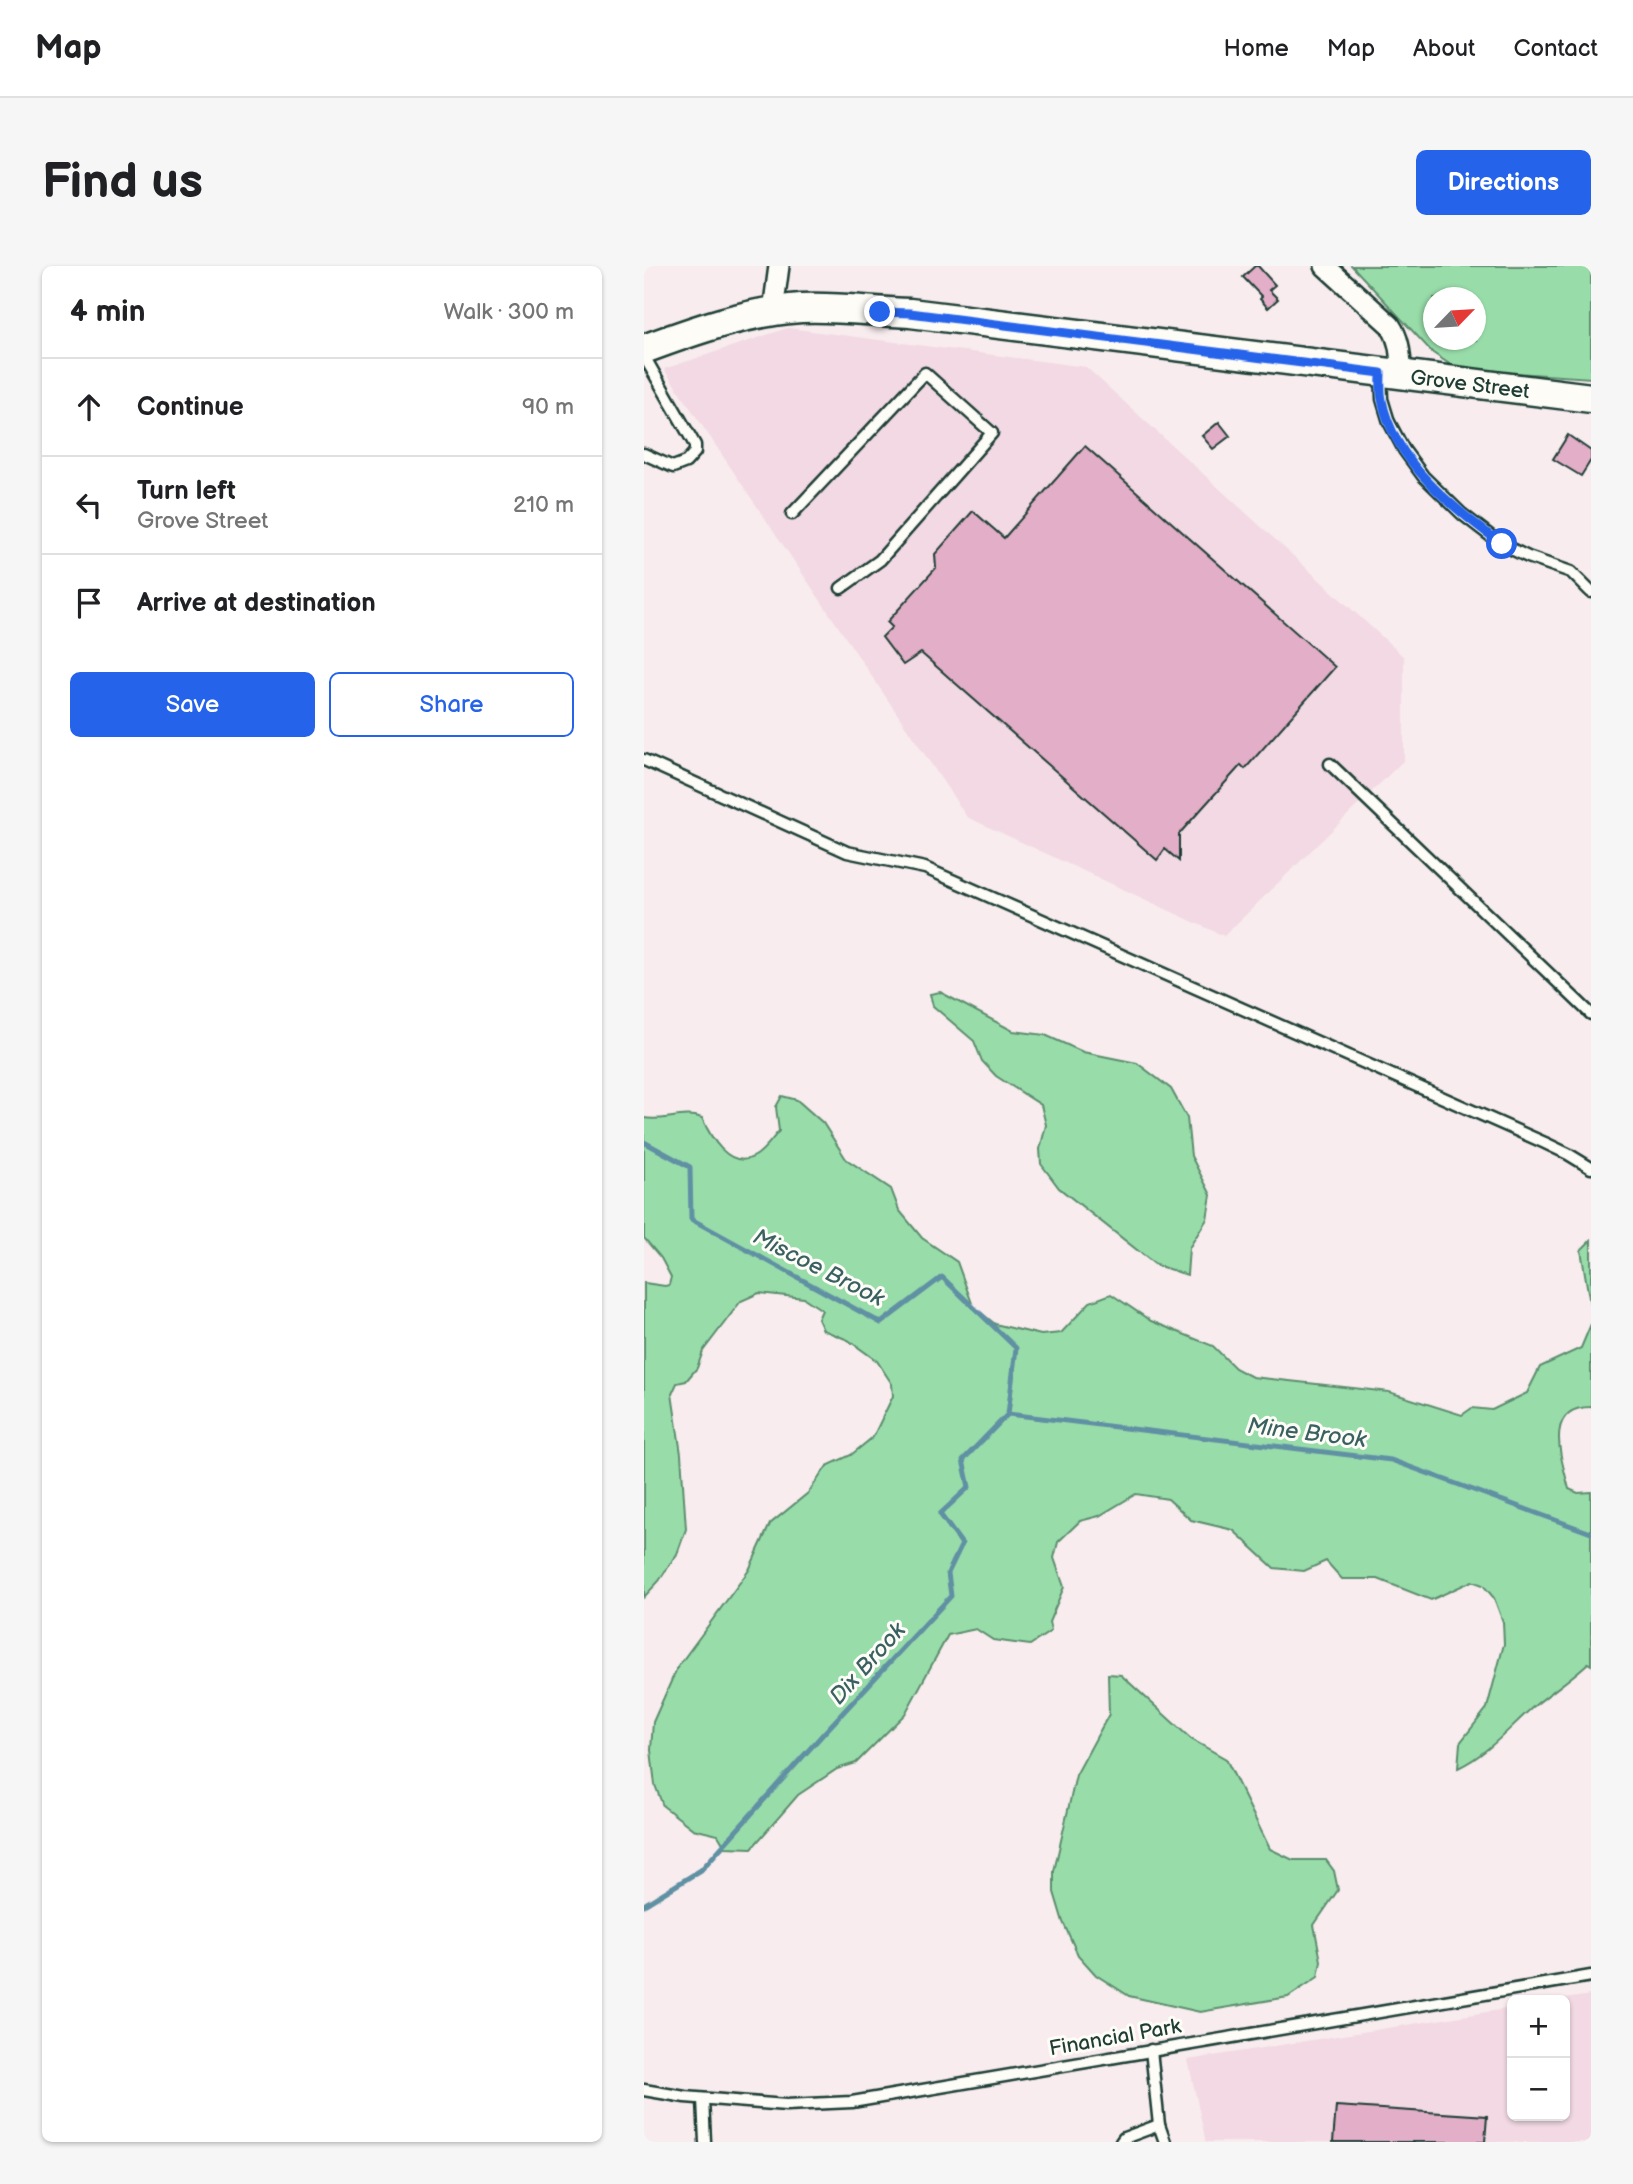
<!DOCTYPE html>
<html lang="en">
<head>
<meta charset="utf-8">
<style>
	body { margin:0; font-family:"Balsamiq Sans",sans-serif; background:#f6f6f6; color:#202124 }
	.controls { position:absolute; right:21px; bottom:21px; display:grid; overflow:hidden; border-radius:10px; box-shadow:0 2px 5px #0004 }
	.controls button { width:63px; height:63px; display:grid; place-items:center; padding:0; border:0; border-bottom:2px solid #e0e0e0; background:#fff; color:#202124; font:35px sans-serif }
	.compass { position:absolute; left:779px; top:21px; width:63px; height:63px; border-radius:50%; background:#fff; box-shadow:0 2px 5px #0004; rotate:65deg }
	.stop { position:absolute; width:21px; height:21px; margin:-16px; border:5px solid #2563eb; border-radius:50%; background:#fff }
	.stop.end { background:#2563eb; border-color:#fff; box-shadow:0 2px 7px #0008 }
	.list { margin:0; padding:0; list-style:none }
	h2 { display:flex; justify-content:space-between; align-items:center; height:91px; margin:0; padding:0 28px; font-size:30px }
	h2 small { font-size:23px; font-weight:400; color:#757577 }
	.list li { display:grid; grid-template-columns:46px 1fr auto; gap:21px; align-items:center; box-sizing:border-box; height:98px; padding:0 28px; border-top:2px solid #e0e0e0 }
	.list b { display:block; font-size:26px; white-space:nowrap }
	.list p { margin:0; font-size:23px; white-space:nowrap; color:#757577 }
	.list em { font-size:23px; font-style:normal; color:#757577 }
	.actions { display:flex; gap:14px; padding:21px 28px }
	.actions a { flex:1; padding:16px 0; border:2px solid #2563eb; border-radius:10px; text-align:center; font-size:24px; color:#2563eb }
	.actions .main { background:#2563eb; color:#fff }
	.icon { flex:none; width:38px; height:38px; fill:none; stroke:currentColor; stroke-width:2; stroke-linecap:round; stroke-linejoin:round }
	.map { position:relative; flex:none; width:947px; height:1876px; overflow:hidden; border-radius:10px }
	header { display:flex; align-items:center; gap:42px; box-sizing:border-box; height:98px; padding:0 35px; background:#fff; border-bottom:2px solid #e0e0e0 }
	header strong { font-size:33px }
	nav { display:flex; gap:38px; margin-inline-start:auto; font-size:24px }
	.intro { display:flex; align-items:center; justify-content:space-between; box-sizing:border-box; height:168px; padding:0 42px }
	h1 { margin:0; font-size:49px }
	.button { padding:18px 32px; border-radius:10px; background:#2563eb; color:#fff; font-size:24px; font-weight:700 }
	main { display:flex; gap:42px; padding:0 42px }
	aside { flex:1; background:#fff; border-radius:10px; box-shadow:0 2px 5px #0004 }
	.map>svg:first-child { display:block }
</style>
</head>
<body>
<header>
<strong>Map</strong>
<nav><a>Home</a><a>Map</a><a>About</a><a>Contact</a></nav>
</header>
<div class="intro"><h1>Find us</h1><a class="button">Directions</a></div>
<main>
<aside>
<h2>4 min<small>Walk · 300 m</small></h2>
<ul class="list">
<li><svg class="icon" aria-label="ahead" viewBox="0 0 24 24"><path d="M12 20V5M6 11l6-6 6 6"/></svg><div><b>Continue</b></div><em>90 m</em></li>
<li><svg class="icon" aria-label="left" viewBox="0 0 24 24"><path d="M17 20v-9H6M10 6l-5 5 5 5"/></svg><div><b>Turn left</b><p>Grove Street</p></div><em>210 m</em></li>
<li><svg class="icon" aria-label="arrive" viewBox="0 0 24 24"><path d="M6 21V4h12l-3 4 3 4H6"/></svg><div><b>Arrive at destination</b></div></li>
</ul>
<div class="actions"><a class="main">Save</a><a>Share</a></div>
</aside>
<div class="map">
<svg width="947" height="1876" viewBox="0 0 947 1876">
	<rect width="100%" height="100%" fill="#f8ecee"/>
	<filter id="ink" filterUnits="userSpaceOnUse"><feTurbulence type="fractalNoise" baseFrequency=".0143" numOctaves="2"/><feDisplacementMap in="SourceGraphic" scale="14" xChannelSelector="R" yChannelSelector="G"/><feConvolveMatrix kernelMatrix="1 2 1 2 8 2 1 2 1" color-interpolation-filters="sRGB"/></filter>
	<g filter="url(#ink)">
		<g fill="#f2d9e3">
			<polygon points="144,62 442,101 760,391 760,494 580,670 323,551 20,103"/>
			<polygon points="947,1729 947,1876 562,1876 544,1794 868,1742 868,1850 921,1850 921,1734 913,1734"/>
		</g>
		<g fill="#98dda9" stroke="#5c8d6e" stroke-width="2" fill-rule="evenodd">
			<path d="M708 0H947V112L813 103 789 87ZM790 32H832V74H790Z"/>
			<polygon points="296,726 369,765 401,769 439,786 493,797 527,823 543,852 547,890 567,929 563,953 545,982 543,1009 512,999 415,922 397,898 396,883 402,859 397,839 352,810 338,795 330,775 289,740 286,728"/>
			<path d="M138 830 153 834 179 857 202 893 247 923 255 944 278 972 313 996 329 1040 351 1058 397 1069 417 1067 446 1036 467 1028 507 1055 569 1080 591 1102 608 1111 745 1126 818 1149 828 1142 848 1144 883 1127 896 1101 937 1082 947 1058V1141C898 1141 918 1194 925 1223L934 1227 947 1226V1399L944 1397C927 1413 907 1426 889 1441 865 1462 843 1489 814 1502L816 1477 843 1442 860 1378 859 1356 850 1332 839 1319 828 1315 787 1334 734 1313H698L682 1295 660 1305 630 1302 589 1264 547 1254 524 1233 492 1228 455 1250 436 1255 414 1276 410 1292 420 1321 405 1356 407 1365 386 1379 349 1374 332 1363 304 1369 261 1448 212 1497 193 1503 154 1529 108 1582 81 1581 74 1569 49 1563 19 1540 11 1519 7 1484 9 1456 33 1402 105 1304 126 1258 164 1227 183 1200 207 1189 229 1171 249 1130 248 1118 233 1095 204 1074 179 1064 174 1053 178 1044 160 1032 115 1027 97 1035 59 1085 53 1102 42 1115 33 1117 28 1128 37 1188 42 1263 33 1288 15 1315 0 1331V1017L21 1020 25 1019 27 1011 17 992 0 972V852C20 856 39 845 58 852 66 870 85 905 111 890 120 885 128 873 135 865L132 841Z"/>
			<polygon points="947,974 947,1044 937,984"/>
			<polygon points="464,1408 477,1409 547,1473 582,1493 626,1583 649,1594 682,1594 690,1605 694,1624 670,1659 677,1695 674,1711 644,1731 556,1746 485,1730 452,1709 434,1689 419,1656 410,1626 410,1605 432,1509 465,1448"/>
		</g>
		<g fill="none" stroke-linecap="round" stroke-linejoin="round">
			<g stroke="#6190a3" stroke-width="5">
				<polyline points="0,876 46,901 47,953 237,1057 298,1011 372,1082 364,1148"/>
				<polyline points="364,1148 747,1194 947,1267"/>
				<polyline points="0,1639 57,1604 180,1467 307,1330 304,1307 318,1278 296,1248 325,1221 319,1194 364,1148"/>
			</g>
		</g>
		<g fill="#e3aec8" stroke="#1f3d34" stroke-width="2">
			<polygon points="611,0 614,0 631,19 625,24 634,33 624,42 616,33 618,31 599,11"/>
			<polygon points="575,156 586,170 569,183 558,170"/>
			<polygon points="924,169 947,185 947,194 937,210 909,193"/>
			<polygon points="441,180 691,401 601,503 597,499 535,568 535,595 521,583 513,594 277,387 259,399 238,371 248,361 243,356 292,302 291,288 329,245 360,272"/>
			<polygon points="692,1840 843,1850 841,1876 689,1876"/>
		</g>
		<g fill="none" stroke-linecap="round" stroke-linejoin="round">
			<g stroke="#1f3d34" stroke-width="15">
				<g id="service">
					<polyline points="0,90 51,179 51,186 42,196 29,201 0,188"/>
					<polyline points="737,107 738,133 745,156 760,184 779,210 818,248 857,278 884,291 927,306 947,326"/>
					<polyline points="148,248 281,107 348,167 236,294 197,322"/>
					<polyline points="0,494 203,586 281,602 901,877 924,888 947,902"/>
					<polyline points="686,498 947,748"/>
					<polyline points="507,1784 515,1859 521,1876"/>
					<polyline points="0,1824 41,1831 142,1839 208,1836 947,1710"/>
					<polyline points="59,1833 61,1876"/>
					<polyline points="477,1876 480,1872 515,1859"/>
				</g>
			</g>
			<g stroke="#1f3d34" stroke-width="24">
				<g id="minor">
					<path d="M681 0 746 59C757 75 756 91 758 109"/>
					<polyline points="129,45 135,0"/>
				</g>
			</g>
			<g stroke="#1f3d34" stroke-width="33">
				<path id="secondary" d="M0 83C51 64 102 46 157 42 194 40 230 46 266 47L947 132"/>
			</g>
			<use href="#service" stroke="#fdfcf7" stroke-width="10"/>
			<use href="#minor" stroke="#fdfcf7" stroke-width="19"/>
			<use href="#secondary" stroke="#fdfcf7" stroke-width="28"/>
		</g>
	</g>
	<g fill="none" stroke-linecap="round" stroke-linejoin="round" filter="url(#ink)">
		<path stroke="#2563eb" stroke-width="9" d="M236 46 266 47 737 107C737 116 736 125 738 134 750 197 810 242 858 278"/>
	</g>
	<g text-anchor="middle" stroke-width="6" stroke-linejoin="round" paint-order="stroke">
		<g font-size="21" fill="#1f3d34" stroke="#fdfcf7">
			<text transform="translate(826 118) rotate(7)" y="7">Grove Street</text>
			<text transform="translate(471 1771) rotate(-10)" y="7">Financial Park</text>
		</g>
		<g font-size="23" font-style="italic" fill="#3a6062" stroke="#fdfcf7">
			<text transform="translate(175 1001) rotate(27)" y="8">Miscoe Brook</text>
			<text transform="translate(663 1166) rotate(7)" y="8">Mine Brook</text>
			<text transform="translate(223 1397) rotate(-48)" y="8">Dix Brook</text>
		</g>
	</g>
</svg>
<div class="controls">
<button>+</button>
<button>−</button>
</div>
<svg class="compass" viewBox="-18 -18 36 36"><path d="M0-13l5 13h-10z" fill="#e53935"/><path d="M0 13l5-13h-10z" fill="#757577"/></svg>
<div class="stop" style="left:858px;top:278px"></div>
<div class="stop end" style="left:236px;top:46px"></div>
</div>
</main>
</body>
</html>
